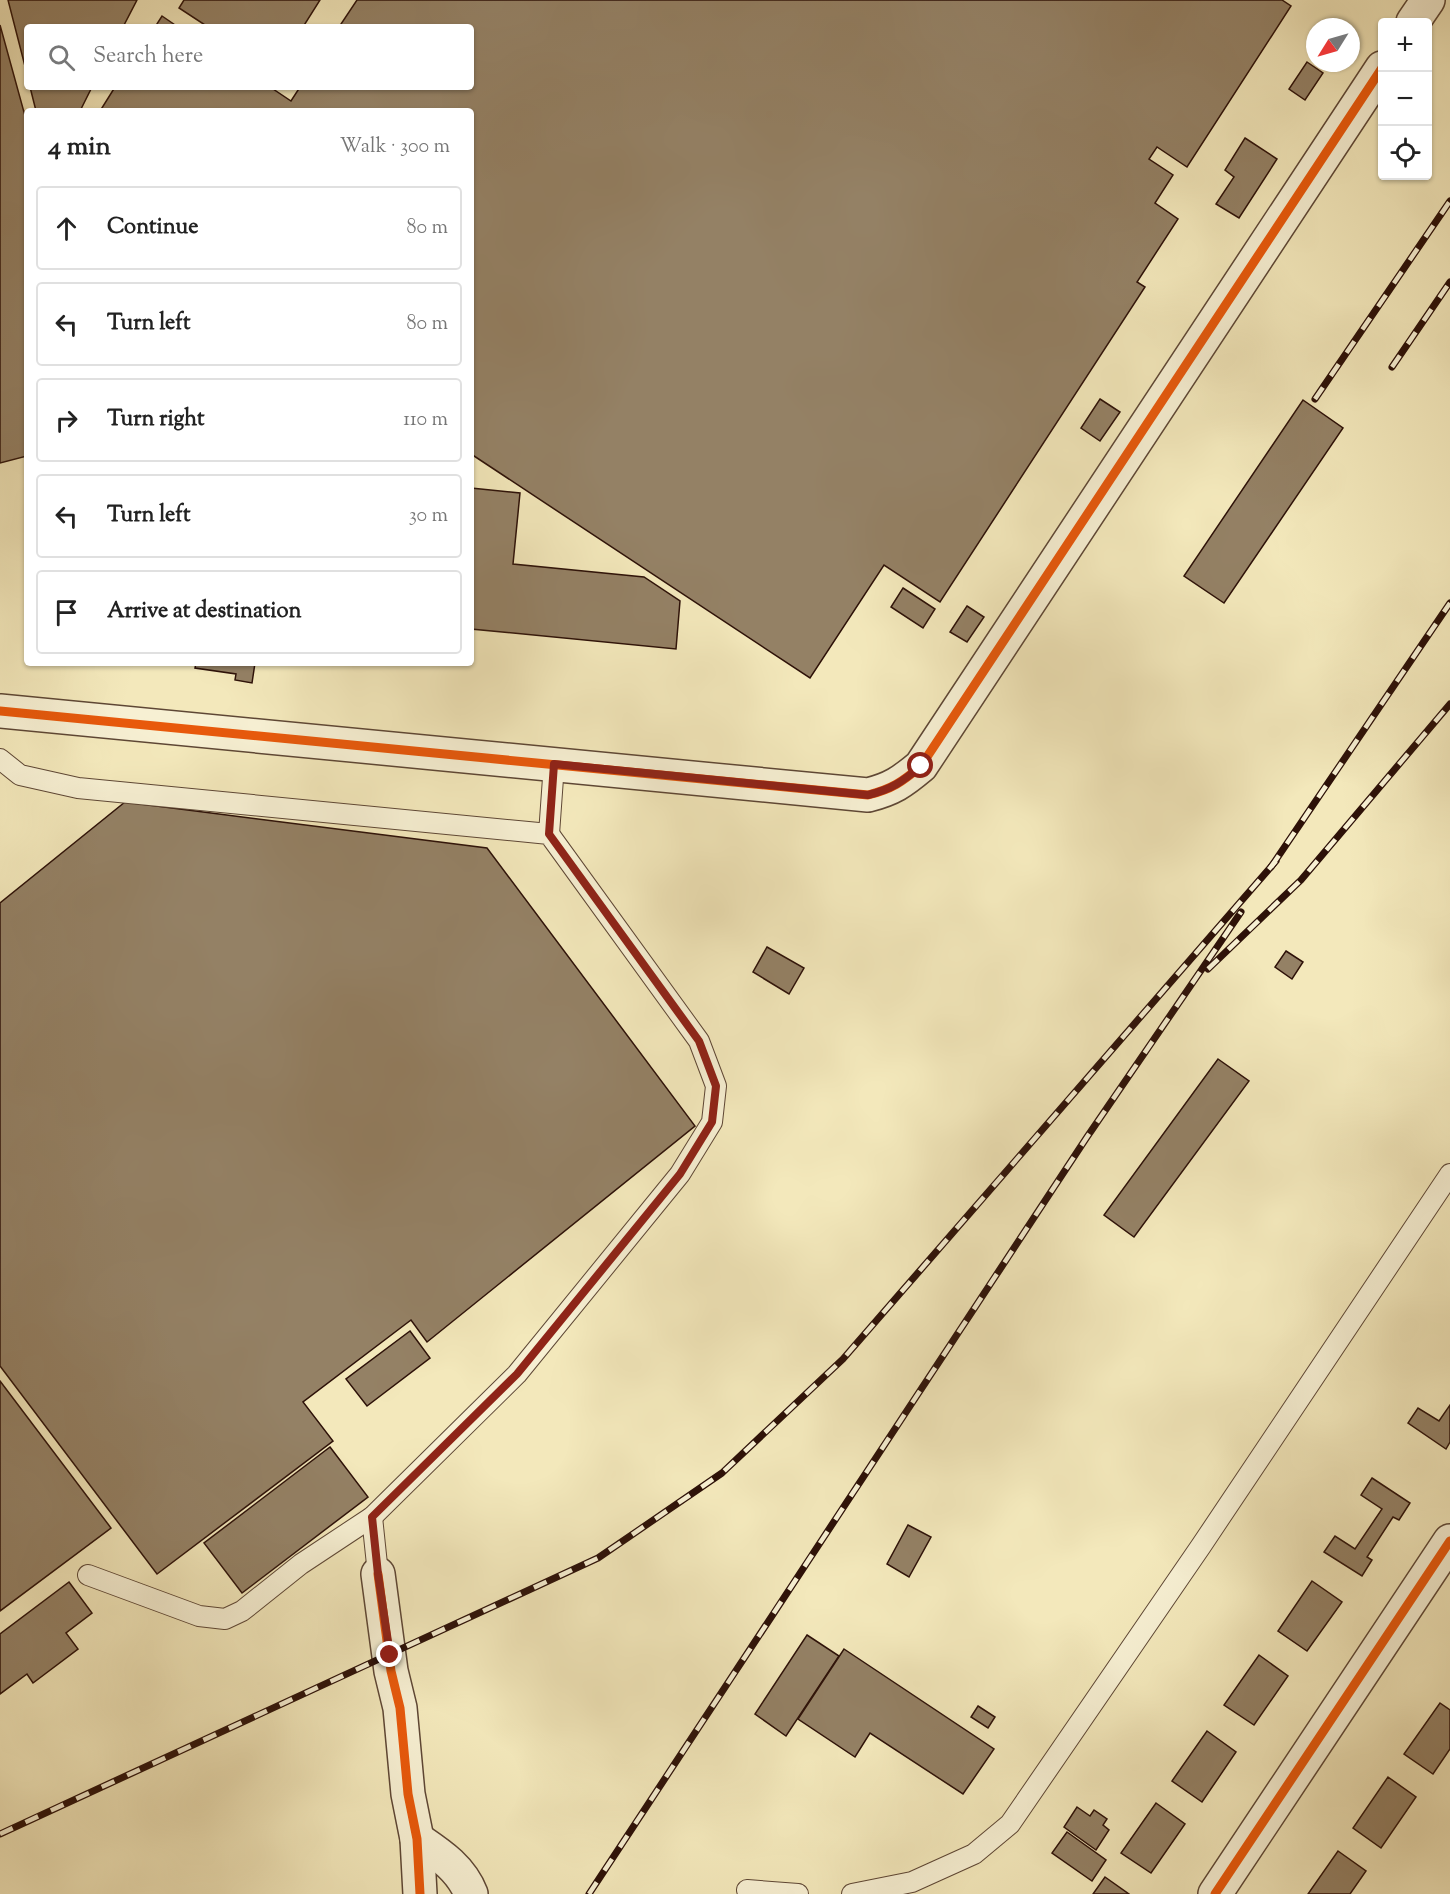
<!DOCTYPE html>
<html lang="en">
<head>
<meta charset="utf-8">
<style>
	body { margin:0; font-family:"Sorts Mill Goudy",serif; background:#f6f6f6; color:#222 }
	.controls { position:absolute; right:18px; top:18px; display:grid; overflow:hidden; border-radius:6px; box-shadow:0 2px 4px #0004 }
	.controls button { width:54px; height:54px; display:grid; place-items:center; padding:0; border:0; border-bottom:2px solid #e0e0e0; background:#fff; color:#222; font:30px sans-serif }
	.compass { position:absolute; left:1306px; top:18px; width:54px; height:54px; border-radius:50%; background:#fff; box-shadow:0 2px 4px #0004; rotate:233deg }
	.stop { position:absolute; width:18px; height:18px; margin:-14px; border:4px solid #8f2418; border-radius:50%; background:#fff }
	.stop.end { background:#8f2418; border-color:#fff; box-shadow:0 2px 6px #0008 }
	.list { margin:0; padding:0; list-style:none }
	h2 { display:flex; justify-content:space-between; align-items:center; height:78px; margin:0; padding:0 24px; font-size:26px }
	h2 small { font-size:20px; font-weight:400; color:#767676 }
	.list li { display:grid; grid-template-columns:39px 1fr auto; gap:18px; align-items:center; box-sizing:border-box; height:84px; margin:0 12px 12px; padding:0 12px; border:2px solid #e0e0e0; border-radius:6px }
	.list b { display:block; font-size:22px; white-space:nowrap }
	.list em { font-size:20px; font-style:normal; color:#767676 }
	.icon { flex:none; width:33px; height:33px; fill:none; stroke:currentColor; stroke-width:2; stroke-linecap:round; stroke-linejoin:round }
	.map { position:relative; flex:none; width:1450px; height:1894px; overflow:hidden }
	.search { position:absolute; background:#fff; box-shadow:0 2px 4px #0004; left:24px; top:24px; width:450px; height:66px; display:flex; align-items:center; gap:15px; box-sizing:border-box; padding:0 21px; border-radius:6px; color:#767676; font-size:22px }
	.panel { position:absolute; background:#fff; box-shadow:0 2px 4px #0004; left:24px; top:108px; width:450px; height:558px; border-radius:6px }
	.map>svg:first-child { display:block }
</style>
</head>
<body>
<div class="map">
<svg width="1450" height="1894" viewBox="0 0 1450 1894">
	<rect width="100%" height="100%" fill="#f3e8bb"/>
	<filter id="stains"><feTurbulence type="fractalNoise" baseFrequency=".00333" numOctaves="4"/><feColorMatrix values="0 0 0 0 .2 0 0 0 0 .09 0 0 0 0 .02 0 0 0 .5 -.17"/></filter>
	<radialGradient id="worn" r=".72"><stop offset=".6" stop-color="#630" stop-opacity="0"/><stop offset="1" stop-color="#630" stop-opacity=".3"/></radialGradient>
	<g fill="#948165" stroke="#2d1108" stroke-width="1.5">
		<polygon points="8,0 137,0 123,27 27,27 27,74"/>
		<polygon points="184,0 320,0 303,27 208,27 179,8"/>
		<polygon points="357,0 1282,0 1291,6 1187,167 1157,147 1149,159 1173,175 1155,203 1178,219 1137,282 1145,287 940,602 884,565 810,678 471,454 471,111 100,111 115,87 270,87 291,101 300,87 471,87 471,27 339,27"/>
		<polygon points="162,16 178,27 155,27"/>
		<polygon points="0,25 27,123 27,456 0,463"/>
		<polygon points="1307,62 1323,73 1305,100 1289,89"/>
		<polygon points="30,87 92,87 80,111 36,111"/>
		<polygon points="1245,138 1277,159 1239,218 1216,204 1234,177 1225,170"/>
		<polygon points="1100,399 1120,412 1100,441 1081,428"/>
		<polygon points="1303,400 1343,428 1224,603 1184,576"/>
		<polygon points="471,488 520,493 513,564 644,577 680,601 676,649 471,629"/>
		<polygon points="903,588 935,609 923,628 891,607"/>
		<polygon points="967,606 984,617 967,642 950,632"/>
		<polygon points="196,663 255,663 252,683 235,680 236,674 195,668"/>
		<polygon points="125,802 487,848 695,1126 427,1342 411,1320 303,1402 333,1441 157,1574 0,1366 0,903"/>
		<polygon points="767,947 804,968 789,994 753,972"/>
		<polygon points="1286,951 1303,962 1292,979 1275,967"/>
		<polygon points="1218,1059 1249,1081 1134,1237 1104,1215"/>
		<polygon points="410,1331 430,1358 367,1406 346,1379"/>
		<polygon points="0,1381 111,1528 0,1611"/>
		<polygon points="1450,1405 1450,1442 1446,1449 1408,1423 1418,1408 1439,1421"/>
		<polygon points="330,1447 368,1497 242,1593 204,1543"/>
		<polygon points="1372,1478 1410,1503 1399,1520 1393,1517 1367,1557 1372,1560 1362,1576 1324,1552 1335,1536 1355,1549 1382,1509 1361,1495"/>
		<polygon points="908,1525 931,1537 909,1577 887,1564"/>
		<polygon points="1312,1581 1342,1602 1307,1651 1278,1631"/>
		<polygon points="69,1582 92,1613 66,1633 78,1649 33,1683 27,1674 0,1694 0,1634"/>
		<polygon points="807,1635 839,1656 786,1736 755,1714"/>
		<polygon points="844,1649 994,1749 963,1794 870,1733 855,1757 798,1719"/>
		<polygon points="1259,1655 1288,1676 1254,1725 1224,1705"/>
		<polygon points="1440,1703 1450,1710 1450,1749 1433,1774 1404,1754"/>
		<polygon points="978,1706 995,1717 988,1728 971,1717"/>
		<polygon points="1207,1731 1236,1752 1202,1802 1172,1781"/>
		<polygon points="1388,1777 1416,1797 1381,1848 1353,1828"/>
		<polygon points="1156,1803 1185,1824 1151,1873 1121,1853"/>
		<polygon points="1077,1807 1090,1816 1094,1810 1107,1819 1103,1825 1109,1830 1096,1850 1064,1827"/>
		<polygon points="1067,1832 1106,1860 1092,1881 1052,1853"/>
		<polygon points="1338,1851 1366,1871 1350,1894 1308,1894"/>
		<polygon points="1105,1877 1129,1894 1093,1894"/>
	</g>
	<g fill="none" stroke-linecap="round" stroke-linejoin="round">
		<g stroke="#5e4735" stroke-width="22">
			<g id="service">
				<polyline points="0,759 20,775 78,788 549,834 699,1041 716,1086 712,1122 680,1174 517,1374 372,1517 301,1564 242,1611 225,1619 199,1616 88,1575"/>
				<polyline points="549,834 554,764"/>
				<polyline points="372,1517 378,1574"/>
				<polyline points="747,1890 798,1894"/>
				<polyline points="852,1894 912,1882 974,1854 1010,1824 1201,1546 1450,1174"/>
			</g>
		</g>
		<g stroke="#5e4735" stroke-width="36">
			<g id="minor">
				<polyline points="1413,22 1428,0"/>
				<path d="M0 711 868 795C892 789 902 782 921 766L1382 68"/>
				<polyline points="378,1574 391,1671 400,1708 408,1794 417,1839 420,1894"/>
				<path d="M417 1839C439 1854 461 1868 471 1894"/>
				<polyline points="1215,1894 1450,1541"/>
			</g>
		</g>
		<use href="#service" stroke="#f7f0d3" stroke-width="20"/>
		<use href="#minor" stroke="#f7f0d3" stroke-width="33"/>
		<g stroke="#2d1108" stroke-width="7">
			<g id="rail">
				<polyline points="1392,367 1450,282"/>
				<polyline points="1315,399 1450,201"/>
				<polyline points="1271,867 1450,603"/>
				<polyline points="1208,969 1301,880 1450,704"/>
				<polyline points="0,1834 598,1558 722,1473 843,1359 1276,861"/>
				<polyline points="589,1894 1087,1137 1241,912"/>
			</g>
		</g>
		<use href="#rail" stroke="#f7f0d3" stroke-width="4.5" stroke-dasharray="14" stroke-linecap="butt"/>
		<g stroke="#f7f0d3" stroke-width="13">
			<g id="cycleway">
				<path d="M0 711 868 795C892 789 902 782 921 766L1382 68"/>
				<polyline points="378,1574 391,1671 400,1708 408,1794 417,1839 420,1894"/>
				<polyline points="1215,1894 1450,1541"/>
			</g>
		</g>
		<use href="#cycleway" stroke="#e8590c" stroke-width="9"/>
	</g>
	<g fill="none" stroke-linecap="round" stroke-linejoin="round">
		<path stroke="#8f2418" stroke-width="8" d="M390 1655 378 1574 372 1517 517 1374 680 1174 712 1122 716 1086 699 1041 549 834 554 764 868 795C892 789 902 782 921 766"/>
	</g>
	<rect width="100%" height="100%" filter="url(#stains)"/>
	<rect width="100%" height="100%" fill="url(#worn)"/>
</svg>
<div class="controls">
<button>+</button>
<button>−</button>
<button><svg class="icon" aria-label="locate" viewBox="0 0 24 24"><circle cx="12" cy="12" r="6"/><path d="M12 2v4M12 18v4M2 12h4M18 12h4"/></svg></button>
</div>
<svg class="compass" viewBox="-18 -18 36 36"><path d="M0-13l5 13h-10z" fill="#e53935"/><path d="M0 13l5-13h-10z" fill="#767676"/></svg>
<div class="stop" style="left:921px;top:766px"></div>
<div class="stop end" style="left:390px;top:1655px"></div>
<div class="search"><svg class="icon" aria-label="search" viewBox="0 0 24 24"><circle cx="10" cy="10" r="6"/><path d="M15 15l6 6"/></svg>Search here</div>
<section class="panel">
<h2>4 min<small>Walk · 300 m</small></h2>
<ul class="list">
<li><svg class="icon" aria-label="ahead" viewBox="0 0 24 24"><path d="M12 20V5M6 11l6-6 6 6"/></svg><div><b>Continue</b></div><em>80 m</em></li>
<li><svg class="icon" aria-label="left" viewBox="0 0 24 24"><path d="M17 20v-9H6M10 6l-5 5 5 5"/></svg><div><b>Turn left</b></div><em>80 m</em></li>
<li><svg class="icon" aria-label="right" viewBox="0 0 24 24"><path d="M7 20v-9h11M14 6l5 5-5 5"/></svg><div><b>Turn right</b></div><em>110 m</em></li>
<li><svg class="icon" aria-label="left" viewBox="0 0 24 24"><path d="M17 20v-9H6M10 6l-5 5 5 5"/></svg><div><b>Turn left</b></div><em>30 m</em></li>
<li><svg class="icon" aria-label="arrive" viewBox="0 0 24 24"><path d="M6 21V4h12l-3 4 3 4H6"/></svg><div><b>Arrive at destination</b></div></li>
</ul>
</section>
</div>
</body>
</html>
